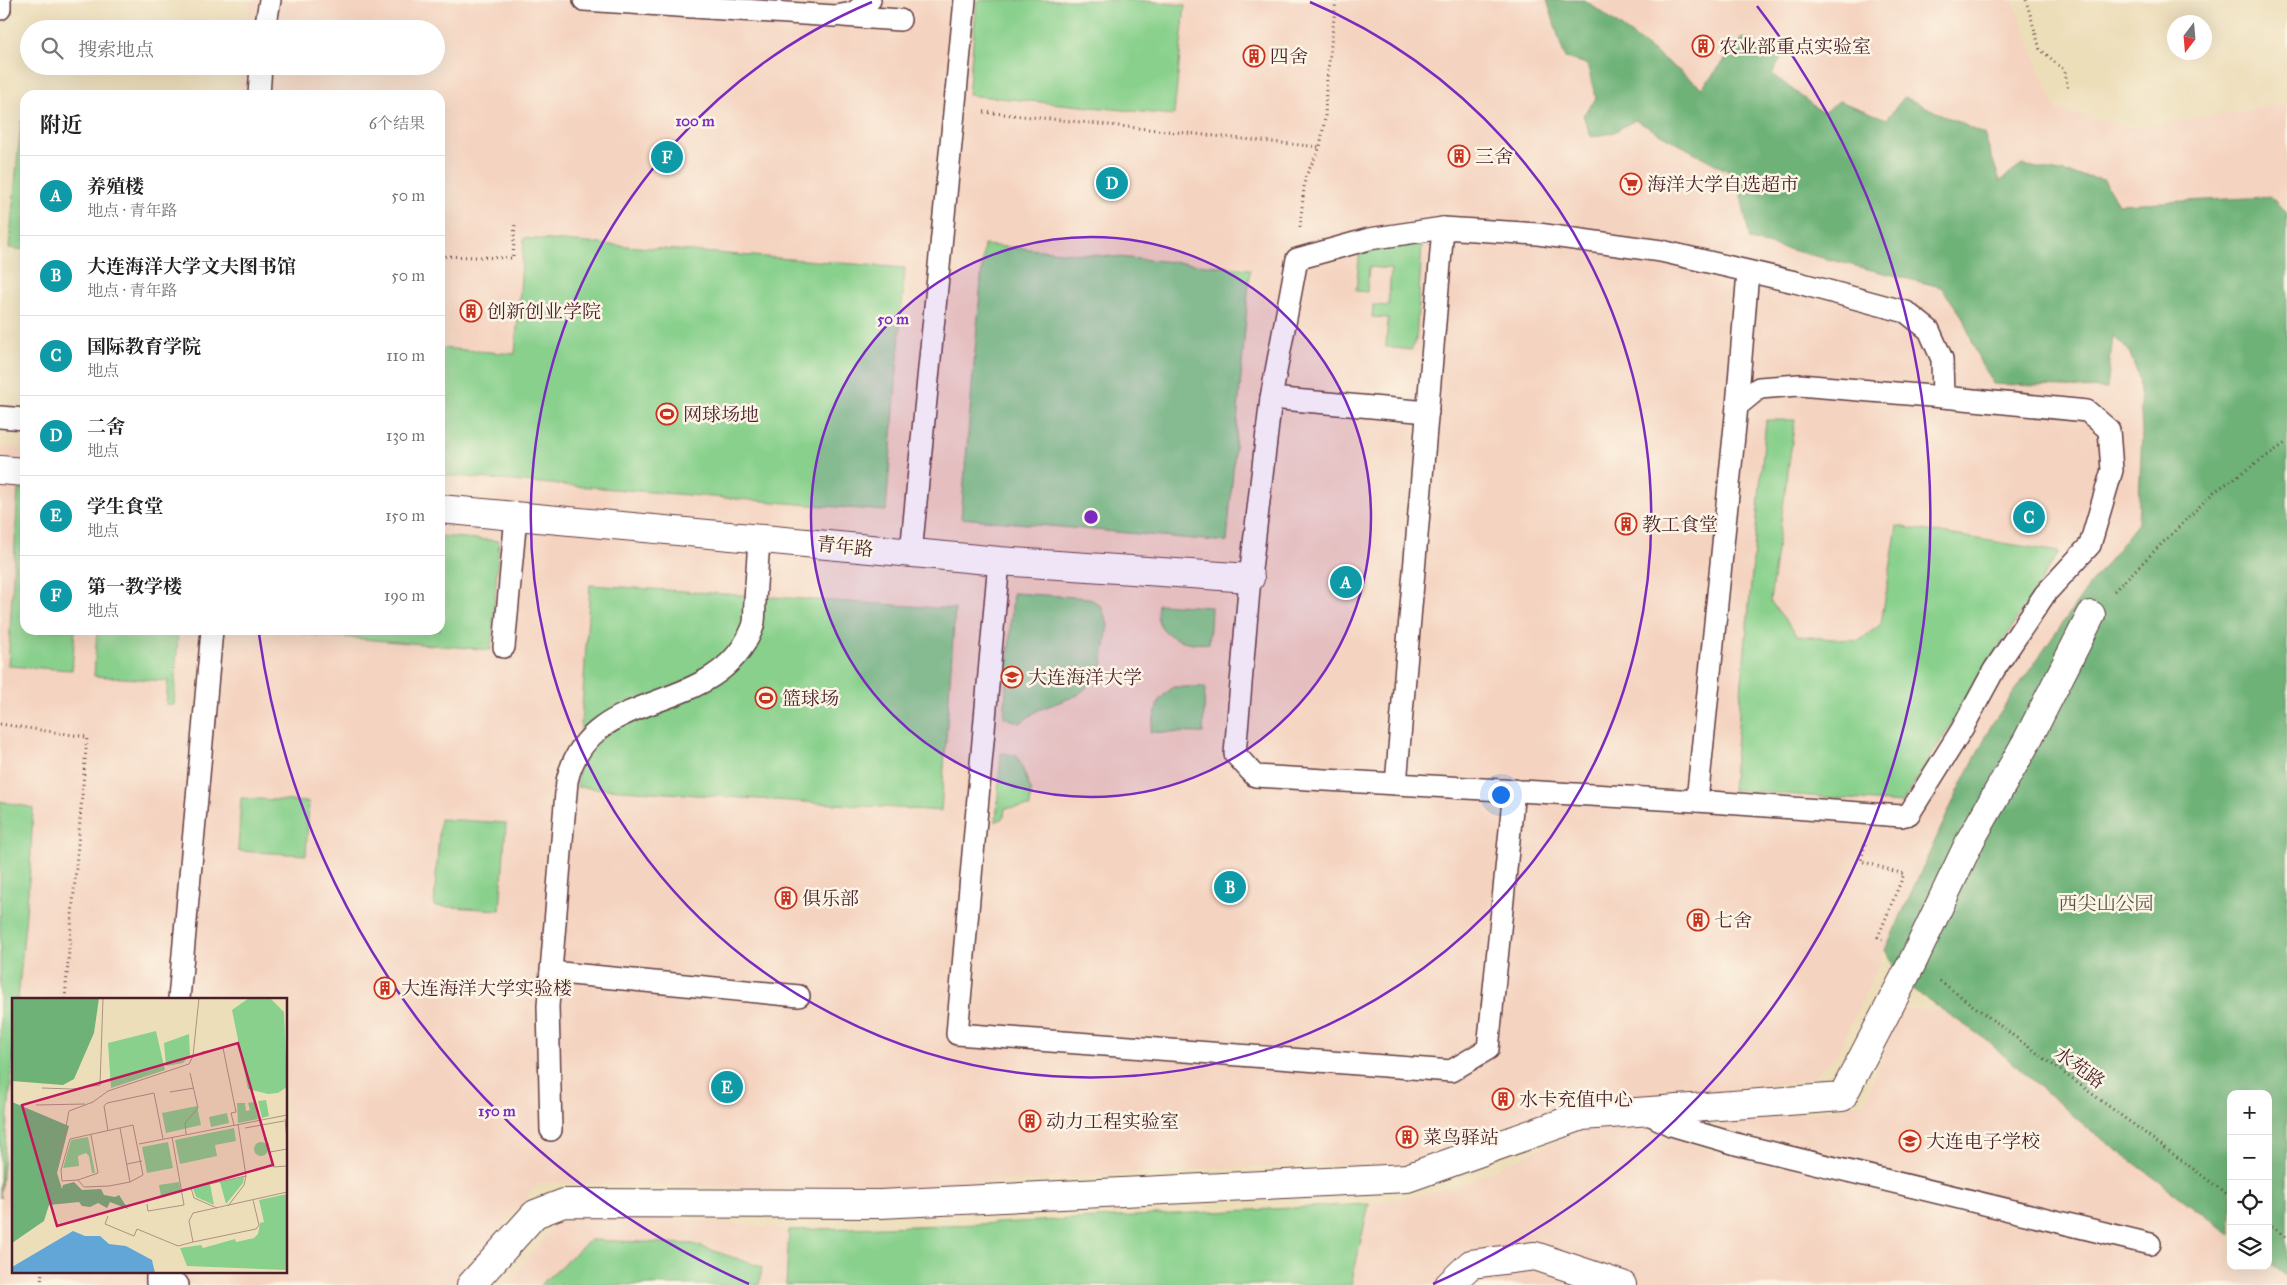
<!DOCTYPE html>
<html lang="zh">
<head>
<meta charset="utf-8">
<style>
	body { margin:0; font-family:"IM FELL Great Primer","Noto Serif SC",serif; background:#f2f2f2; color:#222 }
	.controls { position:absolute; right:15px; bottom:15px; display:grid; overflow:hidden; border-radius:10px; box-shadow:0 5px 20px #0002 }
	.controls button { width:45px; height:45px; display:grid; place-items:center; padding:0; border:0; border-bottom:1px solid #e0e0e0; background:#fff; color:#222; font:25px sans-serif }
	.compass { position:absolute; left:2167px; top:15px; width:45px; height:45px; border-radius:50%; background:#fff; box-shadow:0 5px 20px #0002; rotate:196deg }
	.you { position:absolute; left:1500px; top:794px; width:18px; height:18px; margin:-12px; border:4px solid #fff; border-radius:50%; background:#1a73e8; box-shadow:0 0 0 8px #1a73e833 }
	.badge { display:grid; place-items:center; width:32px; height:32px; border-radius:50%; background:#c8321e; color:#fff; font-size:16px; font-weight:700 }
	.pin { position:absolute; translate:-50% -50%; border:2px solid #fff; box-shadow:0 1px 5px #0006 }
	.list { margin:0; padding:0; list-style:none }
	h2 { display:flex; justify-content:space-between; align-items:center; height:65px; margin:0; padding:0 20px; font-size:21px }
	h2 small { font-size:16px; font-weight:400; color:#767676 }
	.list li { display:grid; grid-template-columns:32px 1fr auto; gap:15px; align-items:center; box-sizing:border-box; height:80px; padding:0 20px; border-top:1px solid #e0e0e0 }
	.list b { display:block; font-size:19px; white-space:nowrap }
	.list p { margin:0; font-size:16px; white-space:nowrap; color:#767676 }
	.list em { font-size:16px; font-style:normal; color:#767676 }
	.icon { flex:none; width:28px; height:28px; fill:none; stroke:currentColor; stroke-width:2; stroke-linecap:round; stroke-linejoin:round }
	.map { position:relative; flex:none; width:2287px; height:1285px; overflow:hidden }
	.search { position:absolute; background:#fff; box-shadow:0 5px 20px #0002; left:20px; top:20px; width:425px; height:55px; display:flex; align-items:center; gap:12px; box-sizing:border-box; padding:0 18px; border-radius:28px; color:#767676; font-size:19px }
	.panel { position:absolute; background:#fff; box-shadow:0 5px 20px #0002; left:20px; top:90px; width:425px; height:545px; border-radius:15px }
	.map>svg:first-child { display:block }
</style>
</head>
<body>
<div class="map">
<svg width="2287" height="1285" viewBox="0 0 2287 1285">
	<rect width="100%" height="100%" fill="#fcf5e5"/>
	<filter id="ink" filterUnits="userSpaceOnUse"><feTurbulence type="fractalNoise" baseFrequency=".02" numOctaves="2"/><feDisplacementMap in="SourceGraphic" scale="10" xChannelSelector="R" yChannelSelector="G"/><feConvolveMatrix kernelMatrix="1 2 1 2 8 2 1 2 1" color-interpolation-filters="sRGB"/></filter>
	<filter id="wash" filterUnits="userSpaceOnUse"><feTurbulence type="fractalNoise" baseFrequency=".0096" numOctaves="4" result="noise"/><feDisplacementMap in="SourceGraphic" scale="20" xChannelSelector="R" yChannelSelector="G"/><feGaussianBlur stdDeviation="1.12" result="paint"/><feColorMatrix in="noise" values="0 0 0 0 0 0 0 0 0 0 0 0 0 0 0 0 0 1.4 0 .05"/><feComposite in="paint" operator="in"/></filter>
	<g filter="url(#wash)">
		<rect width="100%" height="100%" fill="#eddeba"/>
		<g fill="#f4d3c0" fill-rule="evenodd">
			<path d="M249 0H2013L2056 110 2137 128 2287 103V288L2175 474 1992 724 1957 793 1838 1053 1808 1081 1565 1110 1415 1163 1211 1168 868 1191 539 1182 452 1285H0V446L25 448V630H440V95H239L242 66H436V29H246ZM14 999H286V1271H14Z"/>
			<polygon points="1901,1009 1943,1010 1985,1039 2090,1130 2231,1235 2231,1266 2268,1266 2268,1263 2287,1277 2287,1285 506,1285 563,1214 734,1223 789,1230 979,1224 1369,1204 1457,1187 1582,1129 1634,1122 1710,1152 1724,1119 1806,1114 1864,1103"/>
		</g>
		<g fill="#88d08c" stroke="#69785c">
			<polygon points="977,0 1135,0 1185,5 1174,115 968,95"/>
			<polygon points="21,121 25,121 25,250 9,248"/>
			<polygon points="524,238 905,268 886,511 440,475 440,348 515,354"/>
			<polygon points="984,245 1250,269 1227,542 961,518"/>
			<polygon points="1422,245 1416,342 1411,350 1386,347 1388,318 1372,317 1373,305 1388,306 1391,269 1369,267 1367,292 1356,291 1360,249"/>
			<polygon points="1766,420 1795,420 1770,601 1798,636 1859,641 1881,624 1897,526 2059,552 1902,803 1732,790"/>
			<polygon points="18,490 25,490 25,630 75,630 72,670 8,666"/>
			<polygon points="440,536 499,541 491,650 304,634 305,630 440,630"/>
			<polygon points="590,585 955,609 941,811 577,787"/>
			<polygon points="1013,593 1089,598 1101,606 1108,625 1101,673 1078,695 1038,710 1020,723 1004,717"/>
			<path d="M1158 604 1211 607 1209 643C1192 645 1164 640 1158 620 1156 616 1158 609 1158 604Z"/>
			<polygon points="97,630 178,630 174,705 166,705 168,681 94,676"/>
			<polygon points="1173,687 1205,687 1203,733 1150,732 1159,700"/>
			<polygon points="1001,753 1017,755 1031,790 1030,807 1005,808 1004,817 996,822"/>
			<polygon points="241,798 309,802 306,855 238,851"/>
			<polygon points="0,801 33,808 30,870 18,999 14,999 14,1049 0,1198"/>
			<polygon points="440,819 506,823 500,910 434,906"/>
			<polygon points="1369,1204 1351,1285 786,1285 789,1230 979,1224"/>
			<polygon points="590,1240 693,1244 762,1267 759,1285 540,1285"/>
		</g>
		<polygon fill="#6eb278" stroke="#5c6852" points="1547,0 1585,0 1702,88 1743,38 1782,56 1772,74 1823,113 1839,101 1887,119 1904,97 1984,134 2000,181 2022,165 2104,180 2118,204 2271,197 2287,213 2287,1277 2268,1263 2268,1094 2231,1094 2231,1235 2090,1130 1985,1039 1902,982 1885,950 1957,793 1992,724 2088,587 2138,523 2142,433 2139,378 2129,351 2113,336 2107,389 1993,384 1981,364 1962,316 1941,287 1750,240 1737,176 1635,120 1612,133 1591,137 1583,115 1596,99 1587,64 1565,58"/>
	</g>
	<g filter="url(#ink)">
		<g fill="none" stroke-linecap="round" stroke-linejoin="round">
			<g stroke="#623c40" stroke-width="24">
				<g id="service">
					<polyline points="584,0 835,16 853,13 870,0"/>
					<polyline points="0,9 0,0"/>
					<polyline points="843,16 900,20"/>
					<polyline points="265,29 270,0"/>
					<polyline points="259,95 261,66"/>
					<polygon points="1443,228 1538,234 1661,251 1795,282 1906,312 1929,330 1942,359 1943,397 2087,411 2109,430 2112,470 2090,545 2045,594 1994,670 1962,729 1909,814 1901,816 1697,801 1255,776 1235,754 1250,578 1271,398 1297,259 1369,239"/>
					<polyline points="1271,398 1428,412"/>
					<polyline points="1737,406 1748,272"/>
					<polyline points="0,417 25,419"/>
					<polyline points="911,553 965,0"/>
					<polyline points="999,561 957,1034 1451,1071 1488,1049 1514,790"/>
					<polyline points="504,647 516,516"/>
					<polyline points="1396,784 1443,228"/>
					<polyline points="1697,801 1737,406 1759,388 1799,385 1943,397"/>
					<polyline points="551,972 799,996"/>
					<polyline points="179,999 212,630"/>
					<polyline points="1645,1112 1671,1125 1736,1144 2150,1244"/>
					<path d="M551 1130 548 1006 567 781C589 683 715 720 752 629 756 621 754 611 755 602 756 581 758 559 759 538"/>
					<polyline points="157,1271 157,1283 178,1285"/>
				</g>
			</g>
			<g stroke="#623c40" stroke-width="30">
				<g id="minor">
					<polyline points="0,470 25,472"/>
					<polyline points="440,509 999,561 1250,578"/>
					<polyline points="471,1285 535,1214 564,1203 880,1204 1407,1178 1582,1116 1842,1097 1913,961 1971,839 2027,741 2091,615"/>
					<polyline points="1449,1285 1471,1264 1535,1256 1622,1285"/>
				</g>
			</g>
			<g stroke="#623c40" stroke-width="3" stroke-dasharray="1 4" stroke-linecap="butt">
				<polyline points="2026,0 2040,49 2065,71 2068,90"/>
				<polyline points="984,112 1320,147"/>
				<polyline points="1300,227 1305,178 1320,147 1325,118 1326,88 1336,0"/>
				<polyline points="440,256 513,258 515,222"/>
				<polyline points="2114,591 2214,492 2287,442"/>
				<polyline points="0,724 87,737 65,999"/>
				<polyline points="1865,844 1861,861 1904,874 1878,937 1886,942"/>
				<polyline points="1940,981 2231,1197"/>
				<polyline points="2268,1224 2287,1238"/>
				<polyline points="41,1285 42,1271"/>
			</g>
			<use href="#service" stroke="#fff" stroke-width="21"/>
			<use href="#minor" stroke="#fff" stroke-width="28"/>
		</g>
	</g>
	<circle cx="1091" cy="517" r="280" fill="#7b2cbf" fill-opacity=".12"/>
	<g fill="none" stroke="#7b2cbf" stroke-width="2.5">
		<circle cx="1091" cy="517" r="280"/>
		<path d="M1310 2A560 560 0 1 1 872 2"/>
		<path d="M749 1284A840 840 0 0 1 259 634M1757 6A840 840 0 0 1 1433 1284"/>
	</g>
	<defs>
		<g id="building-ring" transform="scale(1.125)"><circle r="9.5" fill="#fcf5e5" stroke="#c8321e" stroke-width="1.5"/><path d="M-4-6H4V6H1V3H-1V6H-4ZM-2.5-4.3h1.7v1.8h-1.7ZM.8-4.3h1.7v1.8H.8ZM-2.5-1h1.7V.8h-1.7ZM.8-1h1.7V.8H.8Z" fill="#c8321e"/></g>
		<g id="supermarket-ring" transform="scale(1.125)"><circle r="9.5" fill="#fcf5e5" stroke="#c8321e" stroke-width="1.5"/><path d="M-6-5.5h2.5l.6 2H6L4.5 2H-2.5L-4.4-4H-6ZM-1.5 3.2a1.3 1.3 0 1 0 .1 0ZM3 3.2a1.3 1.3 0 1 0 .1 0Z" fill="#c8321e"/></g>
		<g id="stadium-ring" transform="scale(1.125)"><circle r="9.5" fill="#fcf5e5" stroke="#c8321e" stroke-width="1.5"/><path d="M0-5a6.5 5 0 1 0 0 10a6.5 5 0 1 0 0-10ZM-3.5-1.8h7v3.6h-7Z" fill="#c8321e"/></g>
		<g id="university-ring" transform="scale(1.125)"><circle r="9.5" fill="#fcf5e5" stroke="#c8321e" stroke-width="1.5"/><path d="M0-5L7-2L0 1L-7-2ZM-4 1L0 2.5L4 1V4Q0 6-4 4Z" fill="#c8321e"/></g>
		<g id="school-ring" transform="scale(1.125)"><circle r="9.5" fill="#fcf5e5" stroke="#c8321e" stroke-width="1.5"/><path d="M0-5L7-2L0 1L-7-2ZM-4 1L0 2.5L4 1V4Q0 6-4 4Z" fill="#c8321e"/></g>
	</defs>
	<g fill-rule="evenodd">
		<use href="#building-ring" x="1703" y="46"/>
		<use href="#building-ring" x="1254" y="56"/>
		<use href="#building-ring" x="1459" y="156"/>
		<use href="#supermarket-ring" x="1631" y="184"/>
		<use href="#building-ring" x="471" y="311"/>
		<use href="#stadium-ring" x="667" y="414"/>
		<use href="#building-ring" x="1626" y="524"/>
		<use href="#university-ring" x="1012" y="677"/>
		<use href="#stadium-ring" x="766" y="698"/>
		<use href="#building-ring" x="786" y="898"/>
		<use href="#building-ring" x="1698" y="920"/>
		<use href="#building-ring" x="385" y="988"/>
		<use href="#building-ring" x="1503" y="1099"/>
		<use href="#building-ring" x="1030" y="1121"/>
		<use href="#building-ring" x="1407" y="1137"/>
		<use href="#school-ring" x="1910" y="1141"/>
	</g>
	<g text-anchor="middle" stroke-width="5" stroke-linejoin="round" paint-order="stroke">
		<g font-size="19" fill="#4a1f2b" stroke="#fcf5e5" text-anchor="start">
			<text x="1719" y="53">农业部重点实验室</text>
			<text x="1270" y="63">四舍</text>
			<text x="1475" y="163">三舍</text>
			<text x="1647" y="191">海洋大学自选超市</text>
			<text x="487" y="318">创新创业学院</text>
			<text x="683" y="421">网球场地</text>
			<text x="1642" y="531">教工食堂</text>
			<text x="1028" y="684">大连海洋大学</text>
			<text x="782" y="705">篮球场</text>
			<text x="802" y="905">俱乐部</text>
			<text x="1714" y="927">七舍</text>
			<text x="401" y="995">大连海洋大学实验楼</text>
			<text x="1519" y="1106">水卡充值中心</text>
			<text x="1046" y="1128">动力工程实验室</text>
			<text x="1423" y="1144">菜鸟驿站</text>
			<text x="1926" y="1148">大连电子学校</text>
		</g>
		<g font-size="19" fill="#4a1f2b" stroke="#fcf5e5">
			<text transform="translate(845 546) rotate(6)" y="7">青年路</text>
			<text transform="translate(2080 1067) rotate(36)" y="7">水苑路</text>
		</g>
		<g font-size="19" fill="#5d5448" stroke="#fcf5e5">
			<text x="2106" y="910">西尖山公园</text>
		</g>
	</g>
	<g transform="translate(12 998)">
		<rect width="275" height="275" fill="#eddeba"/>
		<path d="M237 0H258L272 14 275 89 266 95 256 96 236 91 220 12ZM144 33 153 72 99 90 96 45ZM177 36 178 57 171 65 154 68 152 45ZM254 102 257 118 250 120 246 103ZM242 104 246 121 226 125 225 105H233L234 113 238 112 236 105ZM185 108 189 127 154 135 150 115ZM215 115 217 125 199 129 197 119ZM222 130 224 143 203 147 205 158 168 166 163 142ZM76 139 83 175H80L77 158 74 155 66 158 67 168 51 170 59 142ZM156 144 161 170 135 175 130 149ZM242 151a7 7 0 1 1 14 0a7 7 0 1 1-14 0ZM232 179 231 185 214 206 208 184ZM167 184 169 194 149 198 147 187ZM198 186 202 207 184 199 181 190ZM275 196V272L175 268 168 250 189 247 191 250 223 241 224 244 242 240 246 236 248 225 252 224 247 202Z" fill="#88d08c"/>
		<path d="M0 0H87L82 35 62 81 51 87 0 83ZM0 104 57 128 45 175 50 191 51 187 62 184 70 192 89 191 92 197 103 199 107 197 116 211 98 204 95 210 86 205 78 209 70 208 67 204 37 207 32 223 0 245Z" fill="#6eb278"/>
		<path d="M61 233 73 238H88L97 246 114 248 140 262 143 275H0V269Z" fill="#62a6d7"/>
		<path fill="none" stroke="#ac9281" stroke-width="1" d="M190 54 211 50 224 114 219 115 222 127M30 90 60 91 88 87 91 0M158 94 182 90M24 107 73 106M273 121 275 143M226 126 234 178M121 127 131 177 118 184 97 188 72 189 66 182 50 183 49 172 58 141ZM108 130 118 184M233 130 272 123M96 133 92 108 95 105 142 95 151 141M174 136 173 125 186 110 178 75M256 145 261 169 275 168M127 146 275 117M258 154 275 151M47 165 57 113 81 104 96 93 177 66 181 58 187 0M115 166 130 163M66 182 86 175 79 137M241 202 247 227 244 231 181 244 177 223 181 215 275 194M135 206 136 213 172 207 160 139M205 210 182 200 179 190 234 178 232 187 216 208M96 218 93 226 122 238 125 231 166 248 181 244"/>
		<path fill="#c2185b" fill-opacity="0.15" stroke="#c2185b" stroke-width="2.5" d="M226 45 261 167 45 228 10 107Z"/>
		<rect width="275" height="275" fill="none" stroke="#4a1f2b" stroke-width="2.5"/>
	</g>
	<circle cx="1091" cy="517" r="8" fill="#7b2cbf" stroke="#fcf5e5" stroke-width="2.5"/>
	<g font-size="15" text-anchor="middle" font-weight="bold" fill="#7b2cbf" stroke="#fcf5e5" stroke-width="5" stroke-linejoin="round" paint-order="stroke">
		<text x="695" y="126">100 m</text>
		<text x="893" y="324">50 m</text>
		<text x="497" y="1116">150 m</text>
	</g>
</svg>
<div class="controls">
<button>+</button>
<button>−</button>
<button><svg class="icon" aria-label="locate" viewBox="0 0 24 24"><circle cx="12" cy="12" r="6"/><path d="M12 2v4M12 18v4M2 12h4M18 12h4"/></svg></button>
<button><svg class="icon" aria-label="layers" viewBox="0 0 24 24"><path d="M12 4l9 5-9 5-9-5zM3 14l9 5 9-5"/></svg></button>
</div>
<svg class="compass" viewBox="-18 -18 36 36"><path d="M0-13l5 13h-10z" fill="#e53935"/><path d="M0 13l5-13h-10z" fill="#767676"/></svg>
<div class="you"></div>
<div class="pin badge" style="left:1346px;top:582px;background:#0f9aa8">A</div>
<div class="pin badge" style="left:1230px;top:887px;background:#0f9aa8">B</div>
<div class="pin badge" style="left:2029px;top:517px;background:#0f9aa8">C</div>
<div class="pin badge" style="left:1112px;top:183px;background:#0f9aa8">D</div>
<div class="pin badge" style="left:727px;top:1087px;background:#0f9aa8">E</div>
<div class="pin badge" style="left:667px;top:157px;background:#0f9aa8">F</div>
<div class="search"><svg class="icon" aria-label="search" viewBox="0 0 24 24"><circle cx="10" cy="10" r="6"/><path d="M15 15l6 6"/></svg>搜索地点</div>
<section class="panel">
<h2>附近<small>6个结果</small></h2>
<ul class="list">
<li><span class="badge" style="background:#0f9aa8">A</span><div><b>养殖楼</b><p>地点 · 青年路</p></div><em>50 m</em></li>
<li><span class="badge" style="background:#0f9aa8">B</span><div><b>大连海洋大学文夫图书馆</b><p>地点 · 青年路</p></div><em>50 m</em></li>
<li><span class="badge" style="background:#0f9aa8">C</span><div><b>国际教育学院</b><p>地点</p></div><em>110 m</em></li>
<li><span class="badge" style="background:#0f9aa8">D</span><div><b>二舍</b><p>地点</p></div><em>130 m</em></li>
<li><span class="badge" style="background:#0f9aa8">E</span><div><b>学生食堂</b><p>地点</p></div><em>150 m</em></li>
<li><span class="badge" style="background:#0f9aa8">F</span><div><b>第一教学楼</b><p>地点</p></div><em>190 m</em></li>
</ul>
</section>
</div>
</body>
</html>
